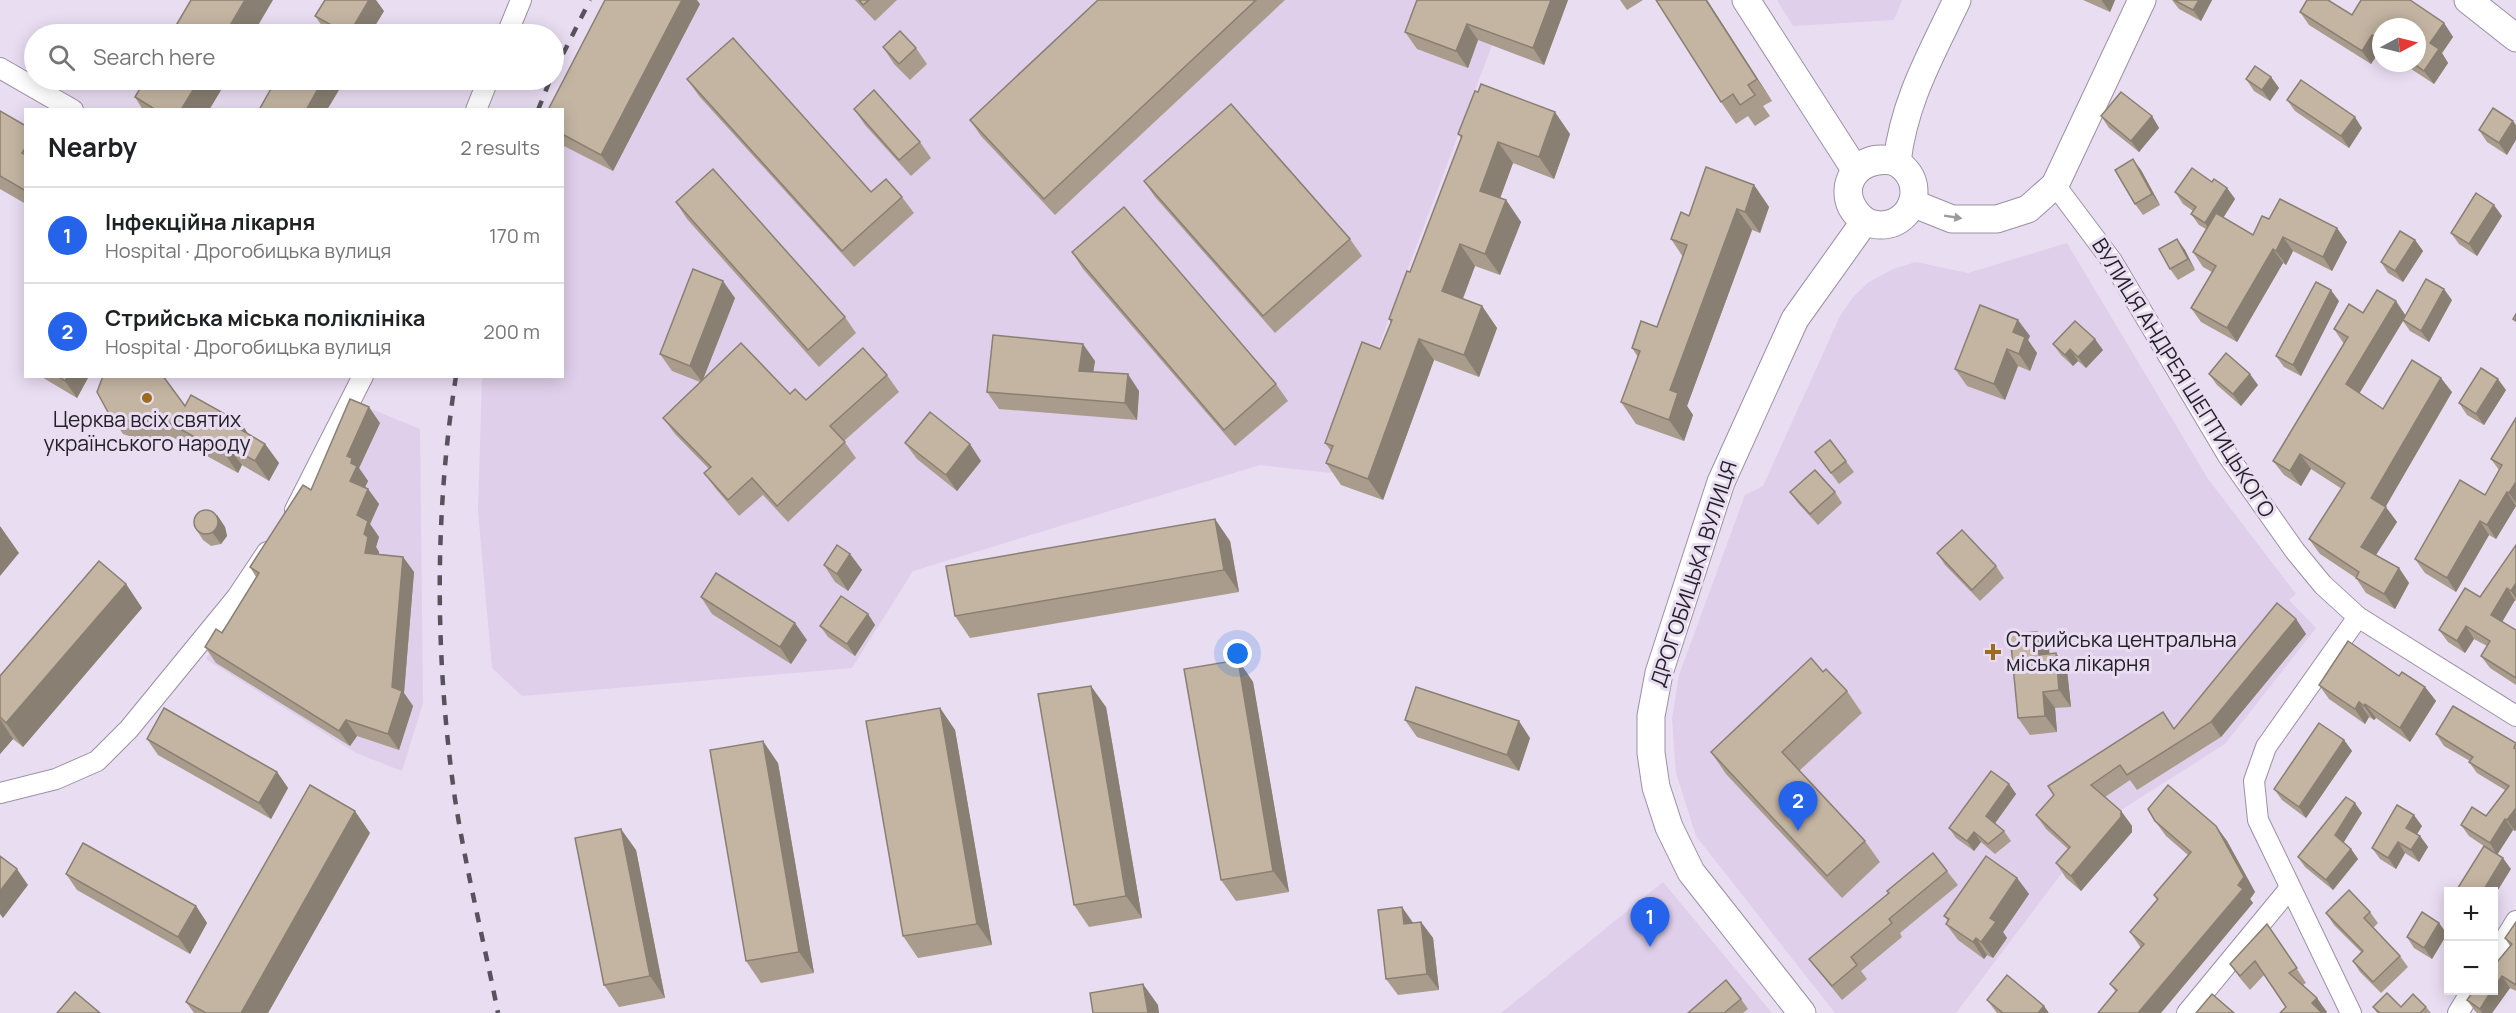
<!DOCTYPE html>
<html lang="en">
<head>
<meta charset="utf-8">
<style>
	body { margin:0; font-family:Manrope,sans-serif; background:#f6f6f6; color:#202124 }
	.controls { position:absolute; right:18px; bottom:18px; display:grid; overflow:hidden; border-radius:0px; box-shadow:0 3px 15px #0003 }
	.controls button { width:54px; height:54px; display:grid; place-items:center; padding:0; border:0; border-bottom:2px solid #e0e0e0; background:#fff; color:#202124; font:30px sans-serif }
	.compass { position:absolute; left:2372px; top:18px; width:54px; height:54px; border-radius:50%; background:#fff; box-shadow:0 3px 15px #0003; rotate:83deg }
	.you { position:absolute; left:1238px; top:654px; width:21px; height:21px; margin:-15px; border:4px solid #fff; border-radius:50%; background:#1a73e8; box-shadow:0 0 0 9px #1a73e833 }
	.badge { display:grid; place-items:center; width:39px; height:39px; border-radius:50%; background:#2563eb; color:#fff; font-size:20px; font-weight:700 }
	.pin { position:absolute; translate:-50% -50px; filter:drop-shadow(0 2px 3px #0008) }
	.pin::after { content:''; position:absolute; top:32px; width:21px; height:18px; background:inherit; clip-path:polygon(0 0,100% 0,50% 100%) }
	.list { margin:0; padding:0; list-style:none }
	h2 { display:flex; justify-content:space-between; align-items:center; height:78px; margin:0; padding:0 24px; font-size:26px }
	h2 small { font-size:20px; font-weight:400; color:#757577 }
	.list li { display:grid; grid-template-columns:39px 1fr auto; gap:18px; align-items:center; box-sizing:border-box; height:96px; padding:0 24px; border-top:2px solid #e0e0e0 }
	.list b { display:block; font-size:22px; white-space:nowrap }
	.list p { margin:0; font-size:20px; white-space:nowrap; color:#757577 }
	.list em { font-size:20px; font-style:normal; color:#757577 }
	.icon { flex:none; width:33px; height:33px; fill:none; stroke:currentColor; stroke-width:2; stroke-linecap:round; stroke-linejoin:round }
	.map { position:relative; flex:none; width:2516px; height:1013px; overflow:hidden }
	.search { position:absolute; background:#fff; box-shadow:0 3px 15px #0003; left:24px; top:24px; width:540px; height:66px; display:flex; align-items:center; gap:15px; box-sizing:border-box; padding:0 21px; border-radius:33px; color:#757577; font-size:22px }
	.panel { position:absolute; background:#fff; box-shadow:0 3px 15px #0003; left:24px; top:108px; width:540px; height:270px; border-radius:0px }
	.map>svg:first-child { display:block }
</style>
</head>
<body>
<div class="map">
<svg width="2516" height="1013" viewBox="0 0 2516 1013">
	<rect width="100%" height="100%" fill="#e9ddf2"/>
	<g fill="#dfcfea">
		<polygon points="607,0 1509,0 1331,473 1260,465 913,571 852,668 522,696 492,668 478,511 482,377 562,376 562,110"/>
		<polygon points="1777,0 1902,0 1894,20 1793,26"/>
		<polygon points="2067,243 2208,479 2296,594 2289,600 2316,628 2225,744 2099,824 1956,1013 1835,1013 1696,836 1676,773 1672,719 1679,675 1745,495 1763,486 1840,316 1854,296 1869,282 1893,269 1916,262 1968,273"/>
		<polygon points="359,404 420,429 423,703 402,771 356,753 206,659 313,496"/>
		<polygon points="1663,882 1772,1013 1501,1013"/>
	</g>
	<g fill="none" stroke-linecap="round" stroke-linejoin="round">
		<g stroke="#9b90a3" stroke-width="22">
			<g id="street">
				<polyline points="507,34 521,0"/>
				<polyline points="0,68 73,110"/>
				<polyline points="476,110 488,80"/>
				<polyline points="2055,185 2112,261 2228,456 2295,551 2323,585 2358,617 2516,716"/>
				<polyline points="295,510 363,376"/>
				<polyline points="0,793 56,779 97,761 129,729 237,597 267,552"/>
				<polyline points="2494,957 2516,921"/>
				<polyline points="2187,1013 2290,888"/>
				<polyline points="2351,1013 2258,820 2254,781 2266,747 2358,617"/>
				<polyline points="2458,1013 2472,990"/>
			</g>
		</g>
		<g stroke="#9b90a3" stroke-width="29">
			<g id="secondary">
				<polyline points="1746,0 1856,171"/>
				<polyline points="2468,0 2516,38"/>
				<circle cx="1881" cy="192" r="33"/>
				<polyline points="1912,203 1952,219 1997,219 2028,209 2055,185 2142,0"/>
				<path d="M1802 1013 1691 872 1669 827 1656 787 1651 753V716L1659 673 1721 482 1795 319 1865 221C1830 193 1855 152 1897 162 1904 101 1931 55 1957 0"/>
			</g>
		</g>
		<use href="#street" stroke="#fff" stroke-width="20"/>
		<use href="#secondary" stroke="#fff" stroke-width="27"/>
		<g stroke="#58525d" stroke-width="4.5" stroke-dasharray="10 10" stroke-linecap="butt">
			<polyline points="554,72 590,0"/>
			<polyline points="538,110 550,80"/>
			<path d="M456 376C434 516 435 659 455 799 466 870 484 942 498 1013"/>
		</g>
	</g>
	<g fill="#a99c8c">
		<polygon points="855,0 897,0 875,21"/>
		<polygon points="1098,0 1285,0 1055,215 981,136 970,120"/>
		<polygon points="1568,0 1544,65 1478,40 1468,68 1417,49 1405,32"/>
		<polygon points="1620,0 1643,0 1627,10"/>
		<polygon points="1707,0 1772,101 1763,106 1770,116 1755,126 1748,116 1736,124 1721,102"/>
		<polygon points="2083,0 2115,0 2110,12"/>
		<polygon points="2172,0 2212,0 2201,21 2179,9"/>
		<polygon points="700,4 613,171 562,145 562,110"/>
		<polygon points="384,11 370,34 330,34 327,33 315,16"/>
		<polygon points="2300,12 2352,15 2444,23 2453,37 2442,53 2448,63 2434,84 2402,63 2417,63 2381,27 2381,49 2371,64 2309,25"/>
		<polygon points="883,47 916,48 927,64 910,80 894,64"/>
		<polygon points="2271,77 2279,88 2270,101 2254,91 2246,79"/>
		<polygon points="687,79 871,192 902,197 914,213 854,267 699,96"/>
		<polygon points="145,80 227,80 209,110 143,110 135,97"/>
		<polygon points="2287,100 2362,128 2349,148 2295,111"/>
		<polygon points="2493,108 2507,155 2487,142 2479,130"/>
		<polygon points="854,109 920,142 931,158 911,176 865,125"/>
		<polygon points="0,111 26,126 26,204 0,189"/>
		<polygon points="2101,116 2152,116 2159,128 2139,152 2109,128"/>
		<polygon points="1458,134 1570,134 1554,179 1513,163 1500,198 1506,200 1521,222 1500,275 1475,266 1463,299 1482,306 1497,328 1479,377 1434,360 1383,500 1341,485 1326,463 1331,451 1325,443 1380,349 1391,323 1389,319 1410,272 1461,138"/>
		<polygon points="2141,170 2160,205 2143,215 2135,204"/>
		<polygon points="1144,181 1350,239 1362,256 1275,333 1155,197"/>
		<polygon points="2212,182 2227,188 2235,199 2223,218 2253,235 2269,219 2347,242 2332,271 2293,251 2286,265 2283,263 2237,342 2201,322 2191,308 2212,272 2203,267 2193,252 2206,229 2199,225 2191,214 2193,211 2183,204 2175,192"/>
		<polygon points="1754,185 1769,207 1760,233 1752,230 1687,406 1693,415 1684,441 1636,424 1621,402 1638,357 1632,348 1657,327 1683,257 1671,239 1689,216"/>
		<polygon points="676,202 845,317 856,333 819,367 687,219"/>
		<polygon points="2502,216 2477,256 2459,244 2451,233"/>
		<polygon points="2177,239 2185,250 2195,270 2178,280 2170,269"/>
		<polygon points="2415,240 2423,251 2403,282 2388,273 2381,262"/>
		<polygon points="1072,252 1276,384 1288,401 1235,446 1083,269"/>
		<polygon points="735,298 703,379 790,394 806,400 887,375 899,392 844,441 856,458 788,522 763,495 739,516 716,489 704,473 709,469 675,434 663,418 700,382 672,371 660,354"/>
		<polygon points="2452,300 2429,342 2410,331 2403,321 2359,393 2383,409 2452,392 2385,507 2397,522 2376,555 2399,568 2409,583 2395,609 2366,593 2356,578 2320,554 2309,539 2342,489 2311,469 2301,486 2284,475 2273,461 2344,344 2334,329 2363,313 2405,315"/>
		<polygon points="2339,301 2301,376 2284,367 2276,356"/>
		<polygon points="2030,336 2028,340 2037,353 2030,371 2018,366 2005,400 1967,386 1955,369"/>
		<polygon points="2053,344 2103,350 2086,368 2078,361 2073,366 2061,355"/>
		<polygon points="1095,361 1093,372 1139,391 1137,420 999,409 987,392"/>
		<polygon points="2209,374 2258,385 2241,406 2217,385"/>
		<polygon points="40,376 89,376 77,398"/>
		<polygon points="2506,390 2484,425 2467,415 2459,403"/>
		<polygon points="185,406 241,423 248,434 265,444 279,463 269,481 242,465 238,473 172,437 147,442 123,434 109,414"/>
		<polygon points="2516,418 2516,506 2496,539 2489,535 2456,592 2425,573 2415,559 2485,495 2499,470 2491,459"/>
		<polygon points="380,423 359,468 368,481 365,487 368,489 379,504 370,524 379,537 376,547 379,552 379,554 403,557 414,572 404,693 413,706 399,750 357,736 350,746 216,663 205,647 222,633 256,577 250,567 311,490"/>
		<polygon points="905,443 981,461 957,491 917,459"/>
		<polygon points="1815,452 1846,461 1854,472 1839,484"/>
		<polygon points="1790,492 1835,492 1842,503 1818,525 1798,503"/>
		<polygon points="217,515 225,527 227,536 221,544 211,546 203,540 196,529"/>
		<polygon points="1230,541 1239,592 970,638 955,616"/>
		<polygon points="2516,545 2516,601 2515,600 2502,622 2516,630 2516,685 2490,668 2481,656 2487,646 2474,639 2465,653 2448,642 2439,630 2480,597"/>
		<polygon points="1937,553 1996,566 2004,578 1980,601 1945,565"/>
		<polygon points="850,554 862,570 848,591 835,582 824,565"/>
		<polygon points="126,584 142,608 23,747 13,739 0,754 0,676"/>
		<polygon points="701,597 807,640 791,664 712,614"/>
		<polygon points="868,614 875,625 855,656 828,637 820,626"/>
		<polygon points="2296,619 2306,634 2221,737 2137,790 2130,780 2105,797 2121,811 2132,826 2132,832 2081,891 2066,878 2056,863 2068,849 2046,829 2036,815 2174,728"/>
		<polygon points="2037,632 2049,648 2049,654 2056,653 2067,670 2071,707 2055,708 2057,732 2030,735 2018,718"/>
		<polygon points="1238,660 1253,682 1289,892 1236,901 1221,880"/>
		<polygon points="1823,672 1847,691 1862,713 1799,771 1865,841 1880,862 1842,898 1726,774 1711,752"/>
		<polygon points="2399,676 2425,687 2436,701 2410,742 2376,718 2374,720 2369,717 2365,724 2329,699 2319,685"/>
		<polygon points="1106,707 1142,918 1089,927 1074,905"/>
		<polygon points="940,708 955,730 992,945 918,958 903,936"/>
		<polygon points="1405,720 1530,738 1519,771 1417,737"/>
		<polygon points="2436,734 2516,743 2515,831 2513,830 2497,855 2469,836 2461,825 2486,816 2505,790 2477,773 2469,762 2470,761 2444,746"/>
		<polygon points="147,739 277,772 288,788 271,819 158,755"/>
		<polygon points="2344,740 2352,751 2306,818 2282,800 2274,789"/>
		<polygon points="778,763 814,973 761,983 746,961"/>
		<polygon points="2009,784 2016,794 1995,823 2004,831 2011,841 1995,854 1981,842 1974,851 1956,838 1949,828"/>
		<polygon points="2362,813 2343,843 2351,849 2358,859 2333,890 2305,867 2298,857"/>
		<polygon points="2155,821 2216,826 2227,841 2255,892 2250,899 2253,903 2116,992 2110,984 2141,948 2130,932 2157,900 2154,895 2188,855 2166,836"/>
		<polygon points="2422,826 2417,834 2420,836 2428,847 2419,862 2405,853 2396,869 2380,859 2372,848"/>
		<polygon points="370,833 268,1013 194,1013 186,1002"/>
		<polygon points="636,850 665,998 619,1007 604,985"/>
		<polygon points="1947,871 1958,885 1900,933 1902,937 1861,971 1867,979 1842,1000 1820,973 1809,959"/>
		<polygon points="66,874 196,906 207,923 190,954 77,890"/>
		<polygon points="2017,878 2029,894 2003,932 2007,938 1993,958 1987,955 1984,959 1958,940 1946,924 1948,921 1944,916"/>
		<polygon points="2370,912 2378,923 2373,928 2400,956 2408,967 2381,993 2360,972 2353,961 2361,952 2334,925 2326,913"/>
		<polygon points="1421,922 1433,938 1439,990 1398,995 1386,979"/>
		<polygon points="2516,922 2516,991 2510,988 2492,1013 2477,1013 2475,1011 2467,1000 2510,946 2505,938"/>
		<polygon points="2439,923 2447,934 2432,959 2414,948 2407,937"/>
		<polygon points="2277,938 2306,983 2303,985 2327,1012 2264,975 2250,990 2240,978 2230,964"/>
		<polygon points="1741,999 1748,1009 1743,1013 1688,1013"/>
		<polygon points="1987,1000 2049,1013 1997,1013"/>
		<polygon points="2373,1007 2426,1007 2431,1013 2377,1013"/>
	</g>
	<g fill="#897f72">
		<polygon points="245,0 273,0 253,34 225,34"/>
		<polygon points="369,0 376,0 384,11 370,34 349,34"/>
		<polygon points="682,0 697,0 700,4 613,171 601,155"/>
		<polygon points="1551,0 1568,0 1544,65 1533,48"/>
		<polygon points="1706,0 1707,0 1772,101 1757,79"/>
		<polygon points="2102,0 2115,0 2110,12 2102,1"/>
		<polygon points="2199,0 2212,0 2201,21 2193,10"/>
		<polygon points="2444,23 2453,37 2442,53 2448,63 2434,84 2424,71 2430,43"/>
		<polygon points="1467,24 1478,40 1468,68 1456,51"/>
		<polygon points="2372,35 2381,49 2371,64 2362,51"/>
		<polygon points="2271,77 2279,88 2270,101 2262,90"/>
		<polygon points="199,80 227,80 209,110 181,110"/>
		<polygon points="323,80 332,80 339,90 327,110 306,110"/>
		<polygon points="1555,112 1570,134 1554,179 1539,157"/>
		<polygon points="2152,116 2159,128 2139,152 2131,141"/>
		<polygon points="2355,117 2362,128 2349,148 2341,136"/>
		<polygon points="2513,121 2516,125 2516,140 2507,155 2499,143"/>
		<polygon points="1498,142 1513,163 1495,212 1480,191"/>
		<polygon points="2133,159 2141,170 2160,205 2152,194"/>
		<polygon points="1754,185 1769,207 1760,233 1745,212"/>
		<polygon points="2227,188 2235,199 2213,234 2205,223"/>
		<polygon points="1506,200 1521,222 1500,275 1485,254"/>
		<polygon points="2494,205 2502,216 2477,256 2469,244"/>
		<polygon points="1737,209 1752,230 1687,406 1693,415 1684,441 1669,420 1670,390"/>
		<polygon points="2337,228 2347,242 2332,271 2323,257"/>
		<polygon points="2283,237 2293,251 2286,265 2276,251"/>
		<polygon points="2177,239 2185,250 2195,270 2188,259"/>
		<polygon points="2415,240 2423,251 2403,282 2395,271"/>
		<polygon points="1460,244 1475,266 1457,313 1442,291"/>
		<polygon points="2273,249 2283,263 2237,342 2227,328"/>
		<polygon points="723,281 735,298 702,382 690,366"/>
		<polygon points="2444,289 2452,300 2429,342 2421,331"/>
		<polygon points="2331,290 2339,301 2301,376 2293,365"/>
		<polygon points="2396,301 2406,316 2356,399 2346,384"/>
		<polygon points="1482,306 1497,328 1479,377 1464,355"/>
		<polygon points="2018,320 2030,336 2028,340 2037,353 2030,371 2019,354 2013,332"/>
		<polygon points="1419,339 1434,360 1383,500 1368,479"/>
		<polygon points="2095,339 2103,350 2086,368 2078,357"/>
		<polygon points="1083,344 1095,361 1091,387 1079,371"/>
		<polygon points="2007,349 2018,366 2005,400 1994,384"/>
		<polygon points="2070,349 2078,361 2073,366 2065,355"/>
		<polygon points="1128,374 1139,391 1137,420 1125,403"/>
		<polygon points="2250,374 2258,385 2241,406 2233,394"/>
		<polygon points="68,376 89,376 77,398 65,381"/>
		<polygon points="2441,378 2452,392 2382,513 2371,498"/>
		<polygon points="2498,379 2506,390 2484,425 2476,414"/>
		<polygon points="369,407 380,423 359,468 368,481 361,496 350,481 347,456"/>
		<polygon points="241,423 254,443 238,428"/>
		<polygon points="265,444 279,463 269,481 255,461"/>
		<polygon points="970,444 981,461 957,491 946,475"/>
		<polygon points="228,446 242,465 238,473 224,453"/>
		<polygon points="2300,454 2311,469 2301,486 2290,471"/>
		<polygon points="2516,482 2516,503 2509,493"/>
		<polygon points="368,489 379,504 370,524 379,537 376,547 379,552 376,569 365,553 364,534 357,515"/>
		<polygon points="2507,492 2516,506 2496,539 2487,525"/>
		<polygon points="2386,507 2397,522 2372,561 2361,547"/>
		<polygon points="217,515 225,527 227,536 221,544 213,533"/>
		<polygon points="1215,519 1230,541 1239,592 1224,570"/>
		<polygon points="2480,521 2489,535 2456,592 2447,578"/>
		<polygon points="0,526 19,553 0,576"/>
		<polygon points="850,554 862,570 848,591 837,574"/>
		<polygon points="403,557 414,572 404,693 413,706 399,750 388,734"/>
		<polygon points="2399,568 2409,583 2395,609 2384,594"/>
		<polygon points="2516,583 2516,598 2511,591"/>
		<polygon points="126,584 142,608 23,747 6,723"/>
		<polygon points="2507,588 2515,600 2499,627 2491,615"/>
		<polygon points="868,614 875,625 855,656 847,644"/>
		<polygon points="2296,619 2306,634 2221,737 2211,722"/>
		<polygon points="795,623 807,640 791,664 780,647"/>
		<polygon points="2466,626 2474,639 2465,653 2457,641"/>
		<polygon points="2037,632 2049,648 2051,671 2039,655"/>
		<polygon points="2056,653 2067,670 2071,707 2059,690"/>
		<polygon points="1238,660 1253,682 1289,892 1273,871"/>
		<polygon points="1091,686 1106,707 1142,918 1126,896"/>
		<polygon points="2425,687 2436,701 2410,742 2400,728"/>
		<polygon points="2043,692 2055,708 2057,732 2045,716"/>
		<polygon points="2359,702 2369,717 2365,724 2355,709"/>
		<polygon points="2365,704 2376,718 2374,720 2364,706"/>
		<polygon points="940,708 955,730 992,945 977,924"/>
		<polygon points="0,719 13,739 0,754"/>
		<polygon points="346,720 357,736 350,746 339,731"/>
		<polygon points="1519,721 1530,738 1519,771 1507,755"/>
		<polygon points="2344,740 2352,751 2306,818 2299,807"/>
		<polygon points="763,741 778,763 814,973 799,952"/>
		<polygon points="277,772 288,788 271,819 259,803"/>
		<polygon points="2009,784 2016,794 1993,826 1986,816"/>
		<polygon points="2355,803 2362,813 2342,845 2335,835"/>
		<polygon points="2516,808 2516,830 2515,831 2507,820"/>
		<polygon points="355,811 370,833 268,1013 241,1013"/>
		<polygon points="2121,811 2132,826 2132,832 2081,891 2071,876"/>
		<polygon points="2414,815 2422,826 2414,839 2406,828"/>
		<polygon points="2505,819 2513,830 2497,855 2490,843"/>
		<polygon points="2216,826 2227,841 2255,892 2250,899 2253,903 2161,1013 2138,1013 2238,885"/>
		<polygon points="621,829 636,850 665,998 650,976"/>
		<polygon points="1974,832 1981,842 1974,851 1967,841"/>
		<polygon points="2420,836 2428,847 2419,862 2411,850"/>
		<polygon points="2398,842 2405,853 2396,869 2388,858"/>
		<polygon points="2351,849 2358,859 2333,890 2326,880"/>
		<polygon points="2503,858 2511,869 2493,898 2493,891 2483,891"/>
		<polygon points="17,869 28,885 3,918 0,914 0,891"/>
		<polygon points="2017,878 2029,894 2003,932 2007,938 1993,958 1981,942 1990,918"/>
		<polygon points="196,906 207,923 190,954 178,937"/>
		<polygon points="1402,907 1414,924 1404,924"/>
		<polygon points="1421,922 1433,938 1439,990 1427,974"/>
		<polygon points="2439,923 2447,934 2432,959 2424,948"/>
		<polygon points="1976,938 1987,955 1984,959 1973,942"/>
		<polygon points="2502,976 2510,988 2492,1013 2482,1013 2480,1009 2492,990 2493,990 2493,989"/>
		<polygon points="1143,984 1158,1005 1159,1013 1148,1013"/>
		<polygon points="2317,998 2327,1012 2326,1013 2319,1013 2312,1003"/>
		<polygon points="2044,1006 2049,1013 2038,1013"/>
	</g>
	<g fill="#c4b5a3" stroke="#897f72" stroke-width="1.5">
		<polygon points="191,0 245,0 225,34 171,34"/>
		<polygon points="325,0 369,0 349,34 347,34 315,16"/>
		<polygon points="605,0 682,0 601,155 562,134 562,110 548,110"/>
		<polygon points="859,0 869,0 863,5"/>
		<polygon points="1098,0 1256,0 1044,199 970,120"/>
		<polygon points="1417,0 1551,0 1533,48 1467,24 1456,51 1405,32"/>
		<polygon points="1656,0 1706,0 1757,79 1748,85 1755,95 1740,105 1733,94 1721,102"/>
		<polygon points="2174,0 2199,0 2193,10"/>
		<polygon points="2307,0 2328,0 2352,15 2361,0 2410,0 2444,23 2430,43 2439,49 2424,71 2413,63 2417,63 2417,27 2381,27 2381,41 2372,35 2362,51 2300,12"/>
		<polygon points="900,31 916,48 899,64 883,47"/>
		<polygon points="733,38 871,192 886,179 902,197 842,251 687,79"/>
		<polygon points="2255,66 2271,77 2262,90 2246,79"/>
		<polygon points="145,80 199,80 181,110 156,110 135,97"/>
		<polygon points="276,80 323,80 306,110 259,110"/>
		<polygon points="2301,80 2355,117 2341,136 2287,100"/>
		<polygon points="1481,84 1555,112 1539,157 1498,142 1480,191 1506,200 1485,254 1460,244 1442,291 1482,306 1464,355 1419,339 1368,479 1326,463 1333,446 1325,443 1362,342 1380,349 1392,320 1389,319 1407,271 1410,272 1462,136 1458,134 1475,91 1478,92"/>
		<polygon points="874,90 920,142 899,160 854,109"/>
		<polygon points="2121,92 2152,116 2131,141 2101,116"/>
		<polygon points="1231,104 1350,239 1263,316 1144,181"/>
		<polygon points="2493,108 2513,121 2499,143 2479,130"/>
		<polygon points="0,111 26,126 26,147 22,153 26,155 26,191 0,176"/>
		<polygon points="2133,159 2152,194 2135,204 2115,170"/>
		<polygon points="1706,167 1754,185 1745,212 1737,209 1670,390 1678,393 1669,420 1621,402 1640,351 1632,348 1641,321 1657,327 1687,245 1671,239 1681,212 1689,216"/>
		<polygon points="2192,168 2212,182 2214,179 2227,188 2205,223 2191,214 2196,207 2175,192"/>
		<polygon points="713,169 845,317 808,350 676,202"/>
		<polygon points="2476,193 2494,205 2469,244 2451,233"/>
		<polygon points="2280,199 2337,228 2323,257 2283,237 2276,251 2273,249 2227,328 2191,308 2216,266 2193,252 2216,213 2253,235 2262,216 2269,219"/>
		<polygon points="1124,207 1276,384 1224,430 1072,252"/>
		<polygon points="2400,231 2415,240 2395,271 2381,262"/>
		<polygon points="2177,239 2188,259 2170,269 2159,249"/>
		<polygon points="693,269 723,281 690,366 660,354"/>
		<polygon points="2426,279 2444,289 2421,331 2403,320"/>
		<polygon points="2316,282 2331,290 2293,365 2276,356"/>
		<polygon points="2377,290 2396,301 2346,384 2383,409 2412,360 2441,378 2371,498 2386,507 2361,547 2399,568 2384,594 2356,578 2359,572 2309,539 2345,483 2300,454 2290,471 2273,461 2348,337 2334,329 2349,304 2363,313"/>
		<polygon points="1980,305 2018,320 2013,332 2025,337 2019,354 2007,349 1994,384 1955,369"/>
		<polygon points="2516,314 2516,321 2513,319"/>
		<polygon points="2075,321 2095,339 2078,357 2070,349 2065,355 2053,344"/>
		<polygon points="993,335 1083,344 1079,371 1128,374 1125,403 987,392"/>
		<polygon points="741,343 790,394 795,389 806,400 863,348 887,375 830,426 845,442 777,506 752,478 728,500 704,473 711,467 663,418"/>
		<polygon points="2226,353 2250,374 2233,394 2209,374"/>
		<polygon points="2481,368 2498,379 2476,414 2459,403"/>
		<polygon points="57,376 68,376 65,381"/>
		<polygon points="103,376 163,376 185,406 191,395 241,423 238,428 265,444 255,461 228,446 224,453 158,417 133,422 109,414 97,392"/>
		<polygon points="350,399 369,407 347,456 352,458 351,463 357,466 350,481 368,489 357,515 368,521 364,534 368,537 365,553 403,557 392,687 402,691 388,734 346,720 339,731 205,647 216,629 222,633 259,573 250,567 303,485 311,490"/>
		<polygon points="930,412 970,444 946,475 905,443"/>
		<polygon points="2516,418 2516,482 2509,493 2507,492 2487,525 2480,521 2447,578 2415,559 2460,480 2485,495 2502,465 2491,459"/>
		<polygon points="1830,440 1846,461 1831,473 1815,452"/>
		<polygon points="1815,470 1835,492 1810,514 1790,492"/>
		<circle cx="206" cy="522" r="12"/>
		<polygon points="1215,519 1224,570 955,616 946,566"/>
		<polygon points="1962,530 1996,566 1972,590 1937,553"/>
		<polygon points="837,545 850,554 837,574 824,565"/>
		<polygon points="2516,545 2516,583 2511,591 2507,588 2491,615 2516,630 2516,678 2481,656 2490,641 2466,626 2457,641 2439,630 2465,588 2480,597"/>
		<polygon points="99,561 126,584 6,723 0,717 0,676"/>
		<polygon points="716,573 795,623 780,647 701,597"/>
		<polygon points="841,596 868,614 847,644 820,626"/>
		<polygon points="2277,603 2296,619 2211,722 2127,775 2120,765 2091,785 2121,811 2121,817 2071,876 2056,863 2070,847 2036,815 2054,795 2048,786 2163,712 2174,729"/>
		<polygon points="2037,632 2039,655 2056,653 2059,690 2043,692 2045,716 2018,718 2010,634"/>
		<polygon points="2348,641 2399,676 2402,672 2425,687 2400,728 2365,704 2364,706 2359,702 2355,709 2319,685"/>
		<polygon points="1811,658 1823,672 1826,669 1847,691 1782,752 1865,841 1827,876 1711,752"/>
		<polygon points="1238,660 1273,871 1221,880 1184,669"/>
		<polygon points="1091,686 1126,896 1074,905 1038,694"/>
		<polygon points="1416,687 1519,721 1507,755 1405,720"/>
		<polygon points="2453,706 2516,743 2514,748 2516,749 2516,808 2507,820 2505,819 2490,843 2461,825 2472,807 2486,816 2509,786 2469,762 2473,757 2436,734"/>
		<polygon points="164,708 277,772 259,803 147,739"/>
		<polygon points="940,708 977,924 903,936 866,721"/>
		<polygon points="2319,723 2344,740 2299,807 2274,789"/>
		<polygon points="763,741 799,952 746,961 710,750"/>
		<polygon points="1991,771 2009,784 1986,816 2004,831 1988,844 1974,832 1967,841 1949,828"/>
		<polygon points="310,785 355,811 241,1013 206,1013 186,1002"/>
		<polygon points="2168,785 2216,826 2244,877 2238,885 2243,889 2138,1013 2098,1013 2117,990 2110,984 2144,944 2130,932 2158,899 2154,895 2191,852 2155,821 2148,809"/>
		<polygon points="2346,797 2355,803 2335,835 2351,849 2326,880 2298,857"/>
		<polygon points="2397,805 2414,815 2406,828 2420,836 2411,850 2398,842 2388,858 2372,848"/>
		<polygon points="621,829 650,976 604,985 575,838"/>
		<polygon points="83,843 196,906 178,937 66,874"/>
		<polygon points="2484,846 2503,858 2483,891 2456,891"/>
		<polygon points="1933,853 1947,871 1889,919 1892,923 1851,957 1857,965 1832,986 1809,959 1889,893 1887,891"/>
		<polygon points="0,856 17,869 0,891"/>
		<polygon points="1986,856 2017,878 1990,918 1996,922 1981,942 1976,938 1973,942 1946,924 1949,919 1944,916"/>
		<polygon points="2349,890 2370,912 2364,918 2400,956 2373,982 2353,961 2363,951 2326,913"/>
		<polygon points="1402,907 1404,924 1421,922 1427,974 1386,979 1378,910"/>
		<polygon points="2422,912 2439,923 2424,948 2407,937"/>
		<polygon points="2516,922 2516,985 2502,976 2493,989 2493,967 2512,944 2505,938"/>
		<polygon points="2267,924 2297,968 2289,973 2317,998 2312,1003 2322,1013 2280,1013 2286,1007 2255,961 2240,976 2230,964"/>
		<polygon points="2007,975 2044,1006 2038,1013 2003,1013 1987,1000"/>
		<polygon points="1726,980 1741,999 1724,1013 1688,1013"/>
		<polygon points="1143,984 1148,1013 1093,1013 1090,993"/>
		<polygon points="2474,990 2492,990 2480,1009 2467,1000"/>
		<polygon points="75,992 100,1013 57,1013"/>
		<polygon points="2387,993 2401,1007 2413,994 2426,1007 2420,1013 2380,1013 2373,1007"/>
		<polygon points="2212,994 2234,1013 2196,1013"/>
	</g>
	<defs><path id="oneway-solid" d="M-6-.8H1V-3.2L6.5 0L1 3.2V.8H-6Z" transform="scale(1.5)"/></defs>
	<use fill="#9c9a9d" href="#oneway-solid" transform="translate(1953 217) rotate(9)"/>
	<g fill="#9c6c1f" stroke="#e9ddf2" stroke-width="2">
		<circle cx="147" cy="398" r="6"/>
		<path d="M1990 643h6v6h6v6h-6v6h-6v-6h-6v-6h6z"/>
	</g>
	<g text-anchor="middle" stroke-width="6" stroke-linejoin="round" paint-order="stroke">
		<g font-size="21" fill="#231f26" stroke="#e9ddf2">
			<text transform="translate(2183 378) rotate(58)" y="7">ВУЛИЦЯ АНДРЕЯ ШЕПТИЦЬКОГО</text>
			<text transform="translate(1694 574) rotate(-72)" y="7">ДРОГОБИЦЬКА ВУЛИЦЯ</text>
		</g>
		<g font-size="21" fill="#231f26" stroke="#e9ddf2">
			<text x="147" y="427">Церква всіх святих<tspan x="147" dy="24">українського народу</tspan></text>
			<text x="2006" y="647" text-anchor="start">Стрийська центральна<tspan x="2006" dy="24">міська лікарня</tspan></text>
		</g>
	</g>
</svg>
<div class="controls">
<button>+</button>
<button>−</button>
</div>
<svg class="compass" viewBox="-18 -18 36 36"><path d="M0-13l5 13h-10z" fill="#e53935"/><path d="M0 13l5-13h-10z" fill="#757577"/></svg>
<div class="you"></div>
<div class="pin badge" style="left:1650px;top:947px">1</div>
<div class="pin badge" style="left:1798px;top:831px">2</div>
<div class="search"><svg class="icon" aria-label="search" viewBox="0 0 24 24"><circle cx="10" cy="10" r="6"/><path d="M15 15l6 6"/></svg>Search here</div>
<section class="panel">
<h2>Nearby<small>2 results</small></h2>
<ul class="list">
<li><span class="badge">1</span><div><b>Інфекційна лікарня</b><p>Hospital · Дрогобицька вулиця</p></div><em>170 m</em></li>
<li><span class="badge">2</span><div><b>Стрийська міська поліклініка</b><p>Hospital · Дрогобицька вулиця</p></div><em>200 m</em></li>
</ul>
</section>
</div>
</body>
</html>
